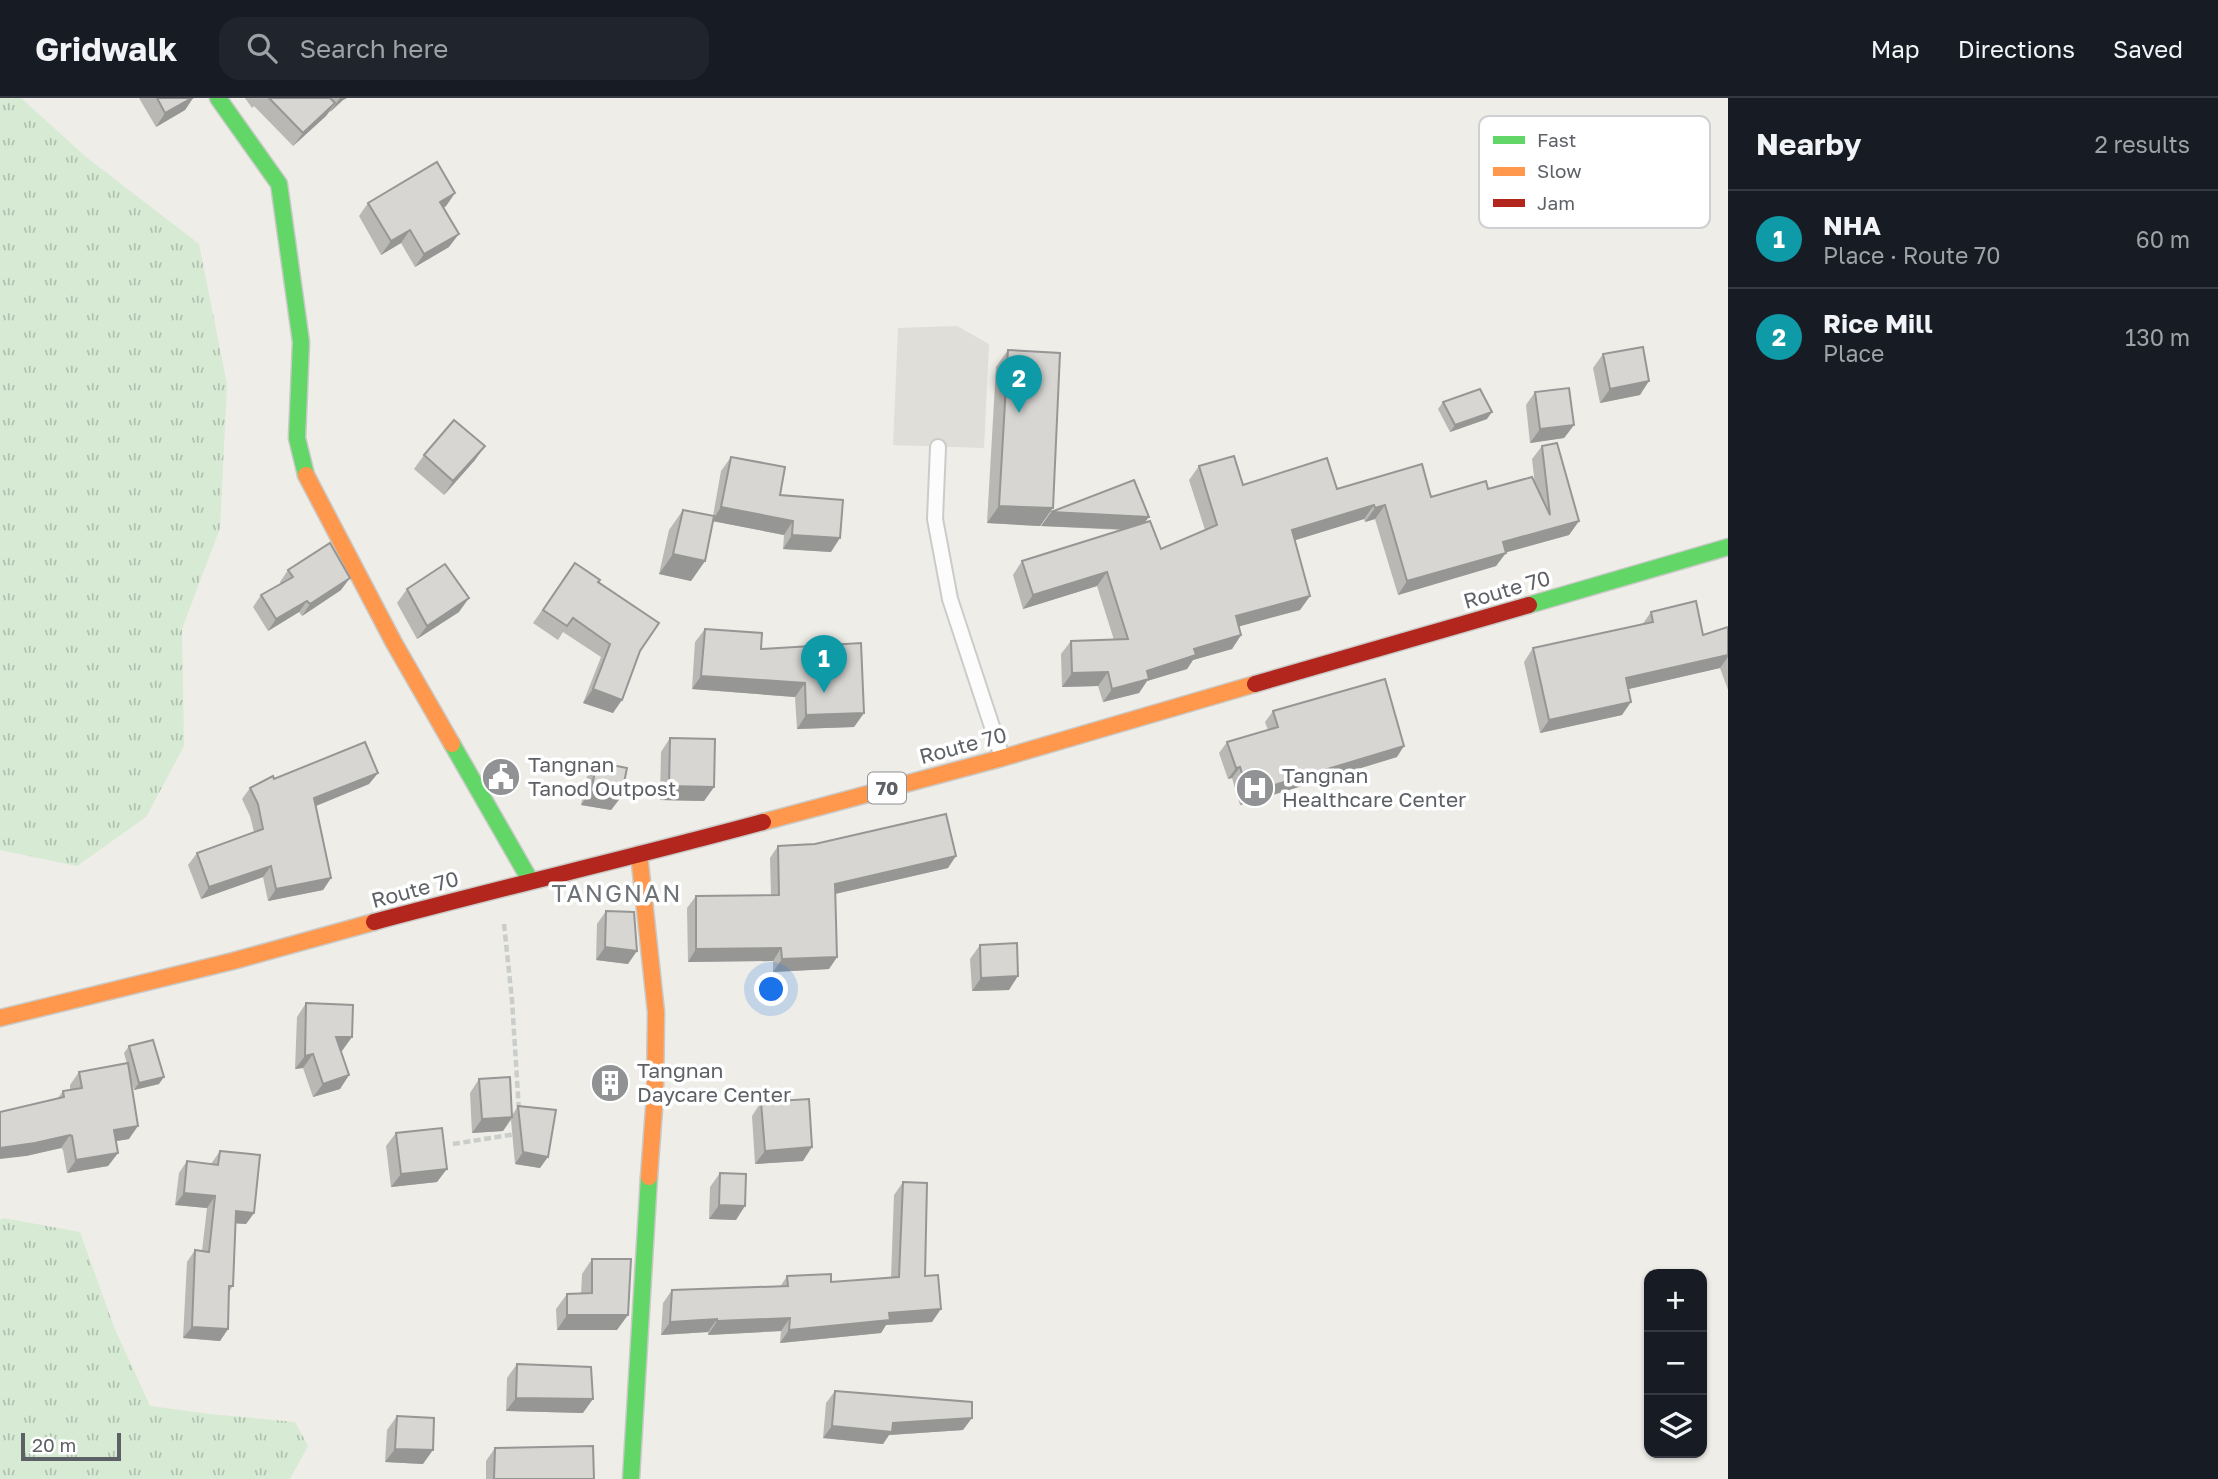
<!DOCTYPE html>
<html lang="en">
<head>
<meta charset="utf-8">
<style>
	body { margin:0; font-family:"Golos Text",sans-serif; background:#20242c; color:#f1f3f6 }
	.controls { position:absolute; right:21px; bottom:21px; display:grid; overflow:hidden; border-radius:14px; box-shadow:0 2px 5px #0004 }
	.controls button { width:63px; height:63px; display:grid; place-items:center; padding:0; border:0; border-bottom:2px solid #363941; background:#171b24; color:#f1f3f6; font:35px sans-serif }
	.scale { position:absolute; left:21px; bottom:18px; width:100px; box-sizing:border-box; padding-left:7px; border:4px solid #5d6166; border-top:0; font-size:19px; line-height:24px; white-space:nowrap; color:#5d6166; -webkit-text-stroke:5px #fff; paint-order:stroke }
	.you { position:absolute; left:772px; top:892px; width:24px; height:24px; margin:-18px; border:5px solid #fff; border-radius:50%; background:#1a73e8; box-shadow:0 0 0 10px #1a73e833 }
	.badge { display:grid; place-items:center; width:46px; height:46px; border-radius:50%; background:#909294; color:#fff; font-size:23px; font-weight:700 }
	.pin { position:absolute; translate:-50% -58px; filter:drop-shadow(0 2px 4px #0008) }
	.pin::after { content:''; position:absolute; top:37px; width:24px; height:21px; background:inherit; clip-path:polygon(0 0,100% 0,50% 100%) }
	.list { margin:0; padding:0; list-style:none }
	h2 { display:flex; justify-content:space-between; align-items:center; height:91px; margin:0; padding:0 28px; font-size:30px }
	h2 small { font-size:23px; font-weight:400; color:#9ea1a6 }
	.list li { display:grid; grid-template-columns:46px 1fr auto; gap:21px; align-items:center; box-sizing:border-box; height:98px; padding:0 28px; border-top:2px solid #363941 }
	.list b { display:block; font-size:26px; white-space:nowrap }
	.list p { margin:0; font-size:23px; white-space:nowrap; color:#9ea1a6 }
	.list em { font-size:23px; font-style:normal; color:#9ea1a6 }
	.icon { flex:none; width:38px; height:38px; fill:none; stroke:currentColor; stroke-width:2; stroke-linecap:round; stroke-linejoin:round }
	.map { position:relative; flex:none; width:1728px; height:1381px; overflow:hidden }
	header { display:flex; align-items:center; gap:42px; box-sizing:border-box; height:98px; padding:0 35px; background:#171b24; border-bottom:2px solid #363941 }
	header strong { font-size:33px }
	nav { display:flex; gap:38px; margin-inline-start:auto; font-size:24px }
	.search { width:490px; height:63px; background:#20242c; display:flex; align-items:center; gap:18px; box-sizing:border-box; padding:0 24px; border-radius:21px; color:#9ea1a6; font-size:26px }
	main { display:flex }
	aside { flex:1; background:#171b24 }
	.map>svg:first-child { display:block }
</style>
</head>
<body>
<header>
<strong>Gridwalk</strong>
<div class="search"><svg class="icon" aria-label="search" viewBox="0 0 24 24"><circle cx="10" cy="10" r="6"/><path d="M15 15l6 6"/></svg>Search here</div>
<nav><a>Map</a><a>Directions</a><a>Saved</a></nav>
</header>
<main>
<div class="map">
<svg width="1728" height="1381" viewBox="0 0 1728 1381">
	<defs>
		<pattern id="grass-tufts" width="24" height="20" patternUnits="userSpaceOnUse" patternTransform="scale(1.75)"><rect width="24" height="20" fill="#d6ead4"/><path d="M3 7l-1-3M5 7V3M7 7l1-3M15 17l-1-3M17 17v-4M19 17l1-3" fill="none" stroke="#b1c1b0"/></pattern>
	</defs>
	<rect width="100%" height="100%" fill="#eeede8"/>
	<polygon fill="#dfded9" points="957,228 989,246 984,350 893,347 898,230"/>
	<g fill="url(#grass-tufts)">
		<polygon points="0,0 21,0 86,59 199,146 227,286 220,430 182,531 184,648 146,719 77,768 0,752"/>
		<polygon points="3,1120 80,1134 114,1229 150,1308 210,1316 295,1324 308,1348 290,1381 0,1381 0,1122"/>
	</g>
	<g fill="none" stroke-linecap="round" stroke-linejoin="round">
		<g stroke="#cbcbca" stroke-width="18">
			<polyline id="lane" points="938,349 935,421 950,501 1002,659"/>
		</g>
		<g stroke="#c9cac8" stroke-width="19">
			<g id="fast">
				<polyline points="218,0 279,86 301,244 297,340 306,377"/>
				<polyline points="1529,507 1728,449"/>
				<polyline points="452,646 530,782"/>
				<polyline points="631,1381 649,1079"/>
			</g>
		</g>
		<g stroke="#c9cac8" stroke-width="19">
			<g id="slow">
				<polyline points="306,377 394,545 452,646"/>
				<polyline points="763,724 1002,660 1255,586"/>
				<polyline points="639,756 656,914 655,997 649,1079"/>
				<polyline points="0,920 233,863 374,824"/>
			</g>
		</g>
		<g stroke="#c9cac8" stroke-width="19">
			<g id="jam">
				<polyline points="1255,586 1529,507"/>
				<path d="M374 824C504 789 634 759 763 724"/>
			</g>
		</g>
		<g stroke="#cacecb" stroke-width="4.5" stroke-dasharray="7 3.5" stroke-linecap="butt">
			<polyline points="504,826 512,902 519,1013"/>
			<polyline points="453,1046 516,1036"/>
		</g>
		<use href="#lane" stroke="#fcfcfc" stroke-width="14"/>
		<use href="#fast" stroke="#63d668" stroke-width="16"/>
		<use href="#slow" stroke="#ff974d" stroke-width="16"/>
		<use href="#jam" stroke="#b3261e" stroke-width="16"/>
	</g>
	<g fill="#b9b8b5">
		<polygon points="139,0 193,0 185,12 156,29"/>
		<polygon points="245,0 347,0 343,2 330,14 330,13 326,18 293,48 254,8 252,10"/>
		<polygon points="455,95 446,108 444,110 449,149 415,169 401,145 381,157 359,118 368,105"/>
		<polygon points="1008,252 1053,410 1040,428 987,425 996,269"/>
		<polygon points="1603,256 1640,297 1600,305 1593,270"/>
		<polygon points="1535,294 1574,327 1564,340 1530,345 1526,307"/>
		<polygon points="1443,304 1487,321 1450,334 1438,311"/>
		<polygon points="1542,348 1579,423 1569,437 1506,454 1496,468 1398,497 1375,421 1365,424 1364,421 1295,442 1310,498 1300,512 1239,528 1241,537 1232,551 1193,562 1187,571 1147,583 1139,595 1103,604 1098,588 1062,589 1061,556 1071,543 1114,542 1097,488 1023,511 1013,477 1022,463 1122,432 1041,428 1051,414 1144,425 1161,451 1205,432 1189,382 1199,368 1243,387 1337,391 1431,399 1488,391 1535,387 1532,361"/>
		<polygon points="424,357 475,362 444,397 414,371"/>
		<polygon points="731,359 780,397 831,454 783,451 784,437 713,423 705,463 691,483 659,476 669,432 683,412 713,418 721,373"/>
		<polygon points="575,465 598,484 640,553 613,615 583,605 601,559 563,534 558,542 533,525"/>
		<polygon points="288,472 341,492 302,518 299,514 268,533 253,509 261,497 281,486 280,484"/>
		<polygon points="407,491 459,514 417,541 397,505"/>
		<polygon points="1651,514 1703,537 1728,529 1728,592 1720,570 1628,591 1622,617 1540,635 1524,564 1533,550 1642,527"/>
		<polygon points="705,531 761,551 864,615 854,629 797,631 795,599 692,591 695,544"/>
		<polygon points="1273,613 1397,659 1240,707 1232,680 1228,681 1219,655 1227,644 1268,632 1265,624"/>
		<polygon points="670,640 714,689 704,703 660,702 661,654"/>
		<polygon points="597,664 621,699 611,712 581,707 587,678"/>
		<polygon points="378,675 369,686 316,708 331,780 323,792 268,803 263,779 201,801 188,767 197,755 254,734 250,718 242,701 250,690 274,681"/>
		<polygon points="778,748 948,770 835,796 837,859 829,871 773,874 773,863 688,864 687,810 696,798 771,797 770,760"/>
		<polygon points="606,813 628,866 596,862 597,826"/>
		<polygon points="980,847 1009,892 972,893 970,861"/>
		<polygon points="306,905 352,939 341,953 349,977 340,991 313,999 303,970 295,971 297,919"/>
		<polygon points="129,948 159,986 134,992 130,978 129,1041 116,1043 118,1055 108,1068 67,1075 63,1052 61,1050 26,1058 58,1000 63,993 70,991 70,987 79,974 127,966 124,955"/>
		<polygon points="479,981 512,1017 518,1008 540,1070 515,1066 511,1022 503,1033 472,1035 470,995"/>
		<polygon points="761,1004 803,1063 755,1066 752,1018"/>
		<polygon points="396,1035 437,1084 391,1089 386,1048"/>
		<polygon points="220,1053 254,1115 246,1126 236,1125 233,1188 229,1194 228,1231 220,1243 183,1240 187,1164 195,1152 202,1153 207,1110 175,1107 179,1075 187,1063 211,1066"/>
		<polygon points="720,1075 736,1122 709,1121 710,1089"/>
		<polygon points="903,1084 925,1178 932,1224 886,1227 881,1235 780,1245 781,1233 708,1237 708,1234 661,1237 663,1205 672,1192 780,1189 787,1178 831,1184 891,1180 894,1097"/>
		<polygon points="592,1161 617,1232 557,1232 556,1211 567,1196 581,1196 582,1176"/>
		<polygon points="517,1266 583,1315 506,1313 507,1280"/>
		<polygon points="835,1293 963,1332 889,1337 883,1346 823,1340 826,1305"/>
		<polygon points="397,1318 423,1366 385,1364 387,1332"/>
		<polygon points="495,1350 594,1381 486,1381 486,1363"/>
	</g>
	<g fill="#969694">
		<polygon points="192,0 193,0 185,12 156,29 165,15"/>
		<polygon points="340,0 347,0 343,2 330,14"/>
		<polygon points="335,5 326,18 293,48 303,35"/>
		<polygon points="455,95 446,108 430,117 440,104"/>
		<polygon points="410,132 401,145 381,157 391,143"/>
		<polygon points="459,136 449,149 415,169 424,156"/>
		<polygon points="1649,283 1640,297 1600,305 1610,291"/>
		<polygon points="1492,314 1487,321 1450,334 1455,327"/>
		<polygon points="1574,327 1564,340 1530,345 1540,331"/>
		<polygon points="485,348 475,362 444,397 453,383"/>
		<polygon points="1374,407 1364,421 1283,446 1292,432"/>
		<polygon points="1385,407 1375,421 1365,424 1375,410"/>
		<polygon points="999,408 1053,410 1040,428 987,425"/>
		<polygon points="721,409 793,423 784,437 712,423"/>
		<polygon points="1051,414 1149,419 1139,432 1041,428"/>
		<polygon points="1579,423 1569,437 1493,458 1503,444"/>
		<polygon points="792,437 840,440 831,454 783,451"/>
		<polygon points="1506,455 1496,468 1398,497 1407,483"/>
		<polygon points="673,456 705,463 691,483 659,476"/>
		<polygon points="1107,474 1097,488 1023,511 1033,497"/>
		<polygon points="350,480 341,492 302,518 310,506"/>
		<polygon points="1310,498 1300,512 1226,532 1236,518"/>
		<polygon points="469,500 459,514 417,541 427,528"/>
		<polygon points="307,503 299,514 268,533 276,521"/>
		<polygon points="1241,537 1232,551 1193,562 1187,571 1147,583 1139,595 1103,604 1112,591 1147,573 1194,551"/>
		<polygon points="1728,557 1728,559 1720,570 1616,594 1626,580"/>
		<polygon points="1108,574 1098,588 1062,589 1072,575"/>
		<polygon points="701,578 805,585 795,599 692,591"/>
		<polygon points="593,591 622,602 613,615 583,605"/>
		<polygon points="1631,604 1622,617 1540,635 1549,622"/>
		<polygon points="864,615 854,629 797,631 806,617"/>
		<polygon points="1404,648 1397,659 1240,707 1248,695"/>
		<polygon points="1240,669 1232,680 1228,681 1236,670"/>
		<polygon points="378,675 369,686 306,712 314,700"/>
		<polygon points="669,688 714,689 704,703 660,702"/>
		<polygon points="591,693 621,699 611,712 581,707"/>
		<polygon points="956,758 948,770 826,798 835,786"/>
		<polygon points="271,768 263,779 201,801 209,789"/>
		<polygon points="331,780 323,792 268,803 276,791"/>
		<polygon points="605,849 637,853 628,866 596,862"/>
		<polygon points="781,850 773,863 688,864 696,851"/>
		<polygon points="837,859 829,871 773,874 782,861"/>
		<polygon points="1018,878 1009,892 972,893 981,880"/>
		<polygon points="336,939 352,939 342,953 327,953"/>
		<polygon points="313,956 303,970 295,971 305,958"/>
		<polygon points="349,977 340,991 313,999 323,986"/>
		<polygon points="164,979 159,986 134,992 139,985"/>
		<polygon points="512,1019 503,1033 472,1035 482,1021"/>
		<polygon points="138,1028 129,1041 105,1045 114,1032"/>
		<polygon points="70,1037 61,1050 26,1058 0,1061 0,1050"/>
		<polygon points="812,1049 803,1063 755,1066 765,1053"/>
		<polygon points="523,1054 548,1059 540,1070 515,1066"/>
		<polygon points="118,1055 108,1068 67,1075 76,1062"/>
		<polygon points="447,1071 437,1084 391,1089 401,1076"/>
		<polygon points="184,1095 215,1098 207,1110 175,1107"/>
		<polygon points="719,1107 745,1108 736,1122 709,1121"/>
		<polygon points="236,1113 254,1115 246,1126 228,1125"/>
		<polygon points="941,1211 932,1224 886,1227 881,1235 780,1245 789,1232 889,1215"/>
		<polygon points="567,1217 628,1217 617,1232 557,1232"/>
		<polygon points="790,1220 781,1233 708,1237 717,1223"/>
		<polygon points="717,1221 708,1234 661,1237 670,1224"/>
		<polygon points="192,1229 228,1231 220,1243 183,1240"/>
		<polygon points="516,1300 593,1301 583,1315 506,1313"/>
		<polygon points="972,1320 963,1332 889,1337 883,1346 823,1340 832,1328 893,1325"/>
		<polygon points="395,1351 433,1352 423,1366 385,1364"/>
	</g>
	<g fill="#d7d6d3" stroke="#969694" stroke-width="2">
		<polygon points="157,0 192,0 165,15"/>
		<polygon points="269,0 330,0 335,5 303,35"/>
		<polygon points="437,64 455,95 440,104 459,136 424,156 410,132 391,143 368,105"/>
		<polygon points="1643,249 1649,283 1610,291 1603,256"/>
		<polygon points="1008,252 1060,255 1053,410 999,408"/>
		<polygon points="1569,290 1574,327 1540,331 1535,294"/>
		<polygon points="1480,291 1492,314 1455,327 1443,304"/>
		<polygon points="454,322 485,348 453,383 424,357"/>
		<polygon points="1557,345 1579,423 1503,444 1506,455 1407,483 1385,407 1375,410 1374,407 1292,432 1310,498 1236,518 1241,537 1194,551 1196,557 1147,573 1149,581 1112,591 1108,574 1072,575 1071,543 1128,541 1107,474 1033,497 1022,463 1150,423 1161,451 1217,427 1199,368 1234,358 1243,387 1327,360 1337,391 1422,366 1431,399 1486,383 1488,391 1532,379 1550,417 1542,348"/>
		<polygon points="731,359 785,369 780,397 843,402 840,440 792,437 793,423 721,409"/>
		<polygon points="1134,382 1149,419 1051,414"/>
		<polygon points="683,412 714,418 705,463 673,456"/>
		<polygon points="330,445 350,480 310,506 307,503 276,521 261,497 293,479 288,472"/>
		<polygon points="575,465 600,482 598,484 659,525 640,553 622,602 593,591 610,546 573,520 567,528 543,512"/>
		<polygon points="445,466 469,500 427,528 407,491"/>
		<polygon points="1696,503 1703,537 1728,529 1728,557 1626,580 1631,604 1549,622 1533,550 1653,524 1651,514"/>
		<polygon points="705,531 762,535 761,551 861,545 864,615 806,617 805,585 701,578"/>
		<polygon points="1385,581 1404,648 1248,695 1240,669 1236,670 1227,644 1278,629 1273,613"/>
		<polygon points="670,640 715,641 714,689 669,688"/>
		<polygon points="365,644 378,675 314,700 331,780 276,791 271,768 209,789 197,755 263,731 258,706 250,690 273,678 274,681"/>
		<polygon points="597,664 627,670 621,699 591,693"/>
		<polygon points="946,716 956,758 835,786 837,859 782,861 781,850 696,851 696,798 779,797 778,748 815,746"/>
		<polygon points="606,813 634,814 637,853 605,849"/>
		<polygon points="1017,845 1018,878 981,880 980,847"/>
		<polygon points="306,905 353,907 352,939 336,939 349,977 323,986 313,956 305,958"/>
		<polygon points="153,942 164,979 139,985 129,948"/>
		<polygon points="128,965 138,1028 114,1032 118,1055 76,1062 72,1038 70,1037 35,1045 0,1050 0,1014 64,999 63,993 82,990 79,974"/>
		<polygon points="510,979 512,1019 482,1021 479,981"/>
		<polygon points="809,1001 812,1049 765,1053 761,1004"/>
		<polygon points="518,1008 556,1012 548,1059 523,1054"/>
		<polygon points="442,1030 447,1071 401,1076 396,1035"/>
		<polygon points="220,1053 260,1057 254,1115 236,1113 233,1188 229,1188 228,1231 192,1229 195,1152 209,1154 215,1098 184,1095 187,1063 218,1067"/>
		<polygon points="720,1075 746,1076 745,1108 719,1107"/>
		<polygon points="903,1084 927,1085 925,1178 938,1177 941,1211 889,1215 890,1222 789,1232 790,1220 717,1223 717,1221 670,1224 672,1192 788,1188 787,1178 831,1176 831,1184 899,1179"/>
		<polygon points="592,1161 631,1161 628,1217 567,1217 567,1196 592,1195"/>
		<polygon points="517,1266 591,1269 593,1301 516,1300"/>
		<polygon points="835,1293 972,1304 972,1320 893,1325 892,1334 832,1328"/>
		<polygon points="397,1318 434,1320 433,1352 395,1351"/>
		<polygon points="593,1348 594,1381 494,1381 495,1350"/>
	</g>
	<defs>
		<g id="civic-disc" transform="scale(2.0125)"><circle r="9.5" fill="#909294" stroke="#fff"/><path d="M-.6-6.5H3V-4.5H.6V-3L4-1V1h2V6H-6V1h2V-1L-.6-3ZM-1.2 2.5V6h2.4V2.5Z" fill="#fff"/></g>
		<g id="hospital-disc" transform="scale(2.0125)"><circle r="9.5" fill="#909294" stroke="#fff"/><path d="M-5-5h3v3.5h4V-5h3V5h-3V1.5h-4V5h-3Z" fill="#fff"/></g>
		<g id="building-disc" transform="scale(2.0125)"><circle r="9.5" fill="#909294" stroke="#fff"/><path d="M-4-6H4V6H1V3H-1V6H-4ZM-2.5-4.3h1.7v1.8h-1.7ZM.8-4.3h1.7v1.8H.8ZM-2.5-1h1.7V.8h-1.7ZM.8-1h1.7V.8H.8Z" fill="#fff"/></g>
	</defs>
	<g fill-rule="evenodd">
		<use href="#civic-disc" x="501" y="679"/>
		<use href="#hospital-disc" x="1255" y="690"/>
		<use href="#building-disc" x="610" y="985"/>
	</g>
	<g text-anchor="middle" stroke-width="7" stroke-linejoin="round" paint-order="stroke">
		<rect fill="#fff" stroke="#8e9094" stroke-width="2" x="868" y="674.5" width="38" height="31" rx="5"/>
		<g font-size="19" font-weight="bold" fill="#5d6166">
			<text x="887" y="697">70</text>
		</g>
		<g font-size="21" fill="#5d6166" stroke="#fff">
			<text transform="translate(1507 492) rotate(-16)" y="7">Route 70</text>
			<text transform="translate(963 648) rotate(-15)" y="7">Route 70</text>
			<text transform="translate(415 792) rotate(-15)" y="7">Route 70</text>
		</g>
		<g font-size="21" fill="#5d6166" stroke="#fff" text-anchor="start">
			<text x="528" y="674">Tangnan<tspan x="528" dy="24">Tanod Outpost</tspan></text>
			<text x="1282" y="685">Tangnan<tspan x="1282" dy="24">Healthcare Center</tspan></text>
			<text x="637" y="980">Tangnan<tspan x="637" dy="24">Daycare Center</tspan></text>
		</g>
		<g font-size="24" letter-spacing="2" fill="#6e7378" stroke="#fff">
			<text x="617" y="804">TANGNAN</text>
		</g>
	</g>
	<rect x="1479" y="18" width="231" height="112" rx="10" fill="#fff" stroke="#ced0d1" stroke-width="2"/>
	<rect x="1493" y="38" width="32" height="8" fill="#63d668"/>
	<rect x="1493" y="69" width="32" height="9" fill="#ff974d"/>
	<rect x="1493" y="101" width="32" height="8" fill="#b3261e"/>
	<g font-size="19" fill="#5d6166">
		<text x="1537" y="49">Fast</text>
		<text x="1537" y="80">Slow</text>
		<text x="1537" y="112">Jam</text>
	</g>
</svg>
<div class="controls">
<button>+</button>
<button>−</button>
<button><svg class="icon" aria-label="layers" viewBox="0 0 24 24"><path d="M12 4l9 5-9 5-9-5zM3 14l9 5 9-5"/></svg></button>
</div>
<div class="scale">20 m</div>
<div class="you"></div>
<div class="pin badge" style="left:824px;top:595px;background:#0f9aa8">1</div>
<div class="pin badge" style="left:1019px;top:315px;background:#0f9aa8">2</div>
</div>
<aside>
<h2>Nearby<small>2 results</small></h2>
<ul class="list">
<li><span class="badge" style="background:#0f9aa8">1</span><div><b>NHA</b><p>Place · Route 70</p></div><em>60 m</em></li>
<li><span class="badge" style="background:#0f9aa8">2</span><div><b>Rice Mill</b><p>Place</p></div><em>130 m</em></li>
</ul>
</aside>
</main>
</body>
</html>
